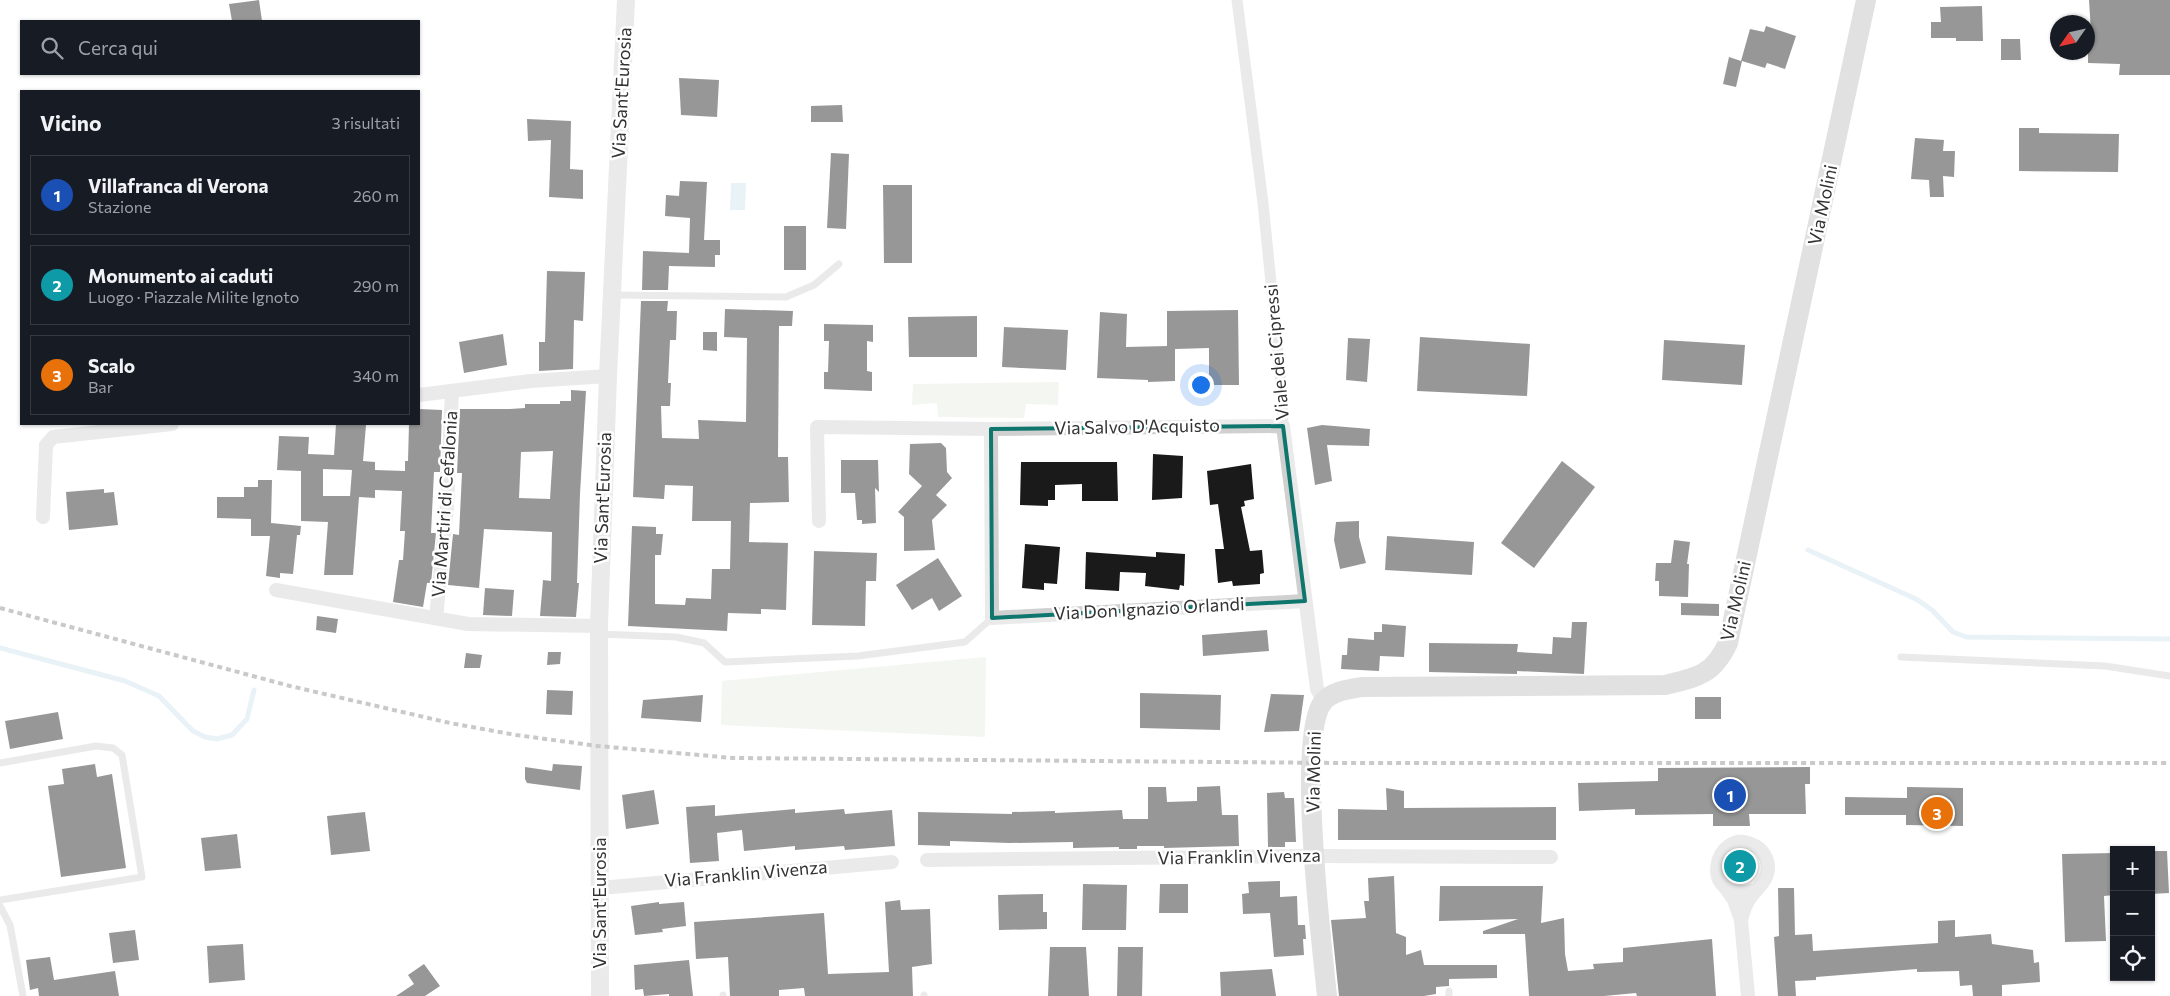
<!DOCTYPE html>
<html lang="it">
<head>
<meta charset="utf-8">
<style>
	body { margin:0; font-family:Commissioner,sans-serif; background:#242831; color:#f1f3f6 }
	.controls { position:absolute; right:15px; bottom:15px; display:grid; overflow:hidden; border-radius:0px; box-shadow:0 1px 4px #0004 }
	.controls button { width:45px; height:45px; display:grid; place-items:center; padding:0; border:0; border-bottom:1px solid #363941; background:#171b24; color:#f1f3f6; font:25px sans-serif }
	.compass { position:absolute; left:2050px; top:15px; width:45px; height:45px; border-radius:50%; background:#171b24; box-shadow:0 1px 4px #0004; rotate:236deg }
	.you { position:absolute; left:1200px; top:384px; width:18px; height:18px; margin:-12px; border:4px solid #fff; border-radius:50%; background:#1a73e8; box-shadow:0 0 0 8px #1a73e833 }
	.badge { display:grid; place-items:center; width:32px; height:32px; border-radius:50%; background:#db2777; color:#fff; font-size:16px; font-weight:700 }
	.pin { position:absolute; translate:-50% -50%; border:2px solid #fff; box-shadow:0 1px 5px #0006 }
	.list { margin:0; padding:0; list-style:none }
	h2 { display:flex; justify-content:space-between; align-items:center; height:65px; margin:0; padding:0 20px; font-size:21px }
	h2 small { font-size:16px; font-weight:400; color:#9ea1a6 }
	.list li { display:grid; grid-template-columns:32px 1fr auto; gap:15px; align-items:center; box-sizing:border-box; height:80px; margin:0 10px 10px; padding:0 10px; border:1px solid #363941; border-radius:0px }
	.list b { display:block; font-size:19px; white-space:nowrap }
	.list p { margin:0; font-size:16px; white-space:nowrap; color:#9ea1a6 }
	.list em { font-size:16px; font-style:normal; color:#9ea1a6 }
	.icon { flex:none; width:28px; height:28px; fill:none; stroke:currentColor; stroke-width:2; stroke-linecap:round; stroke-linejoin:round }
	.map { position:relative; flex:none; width:2170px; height:996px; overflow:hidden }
	.search { position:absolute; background:#171b24; box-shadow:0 1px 4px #0004; left:20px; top:20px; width:400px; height:55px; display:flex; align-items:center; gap:12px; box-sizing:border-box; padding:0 18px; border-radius:0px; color:#9ea1a6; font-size:19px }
	.panel { position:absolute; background:#171b24; box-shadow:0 1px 4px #0004; left:20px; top:90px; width:400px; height:335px; border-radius:0px }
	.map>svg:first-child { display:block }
</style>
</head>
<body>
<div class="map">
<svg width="2170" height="996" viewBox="0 0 2170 996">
	<rect width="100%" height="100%" fill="#fff"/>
	<g fill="#e6ecdf">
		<polygon points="1059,382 1058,405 1026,404 1024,418 938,417 937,403 912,405 913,384"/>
		<polygon points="986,657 985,737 721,725 722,681"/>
	</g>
	<polygon fill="#cfe2ee" points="731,183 746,183 745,210 730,210"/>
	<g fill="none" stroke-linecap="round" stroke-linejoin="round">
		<g stroke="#cfe2ee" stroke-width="5">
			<polyline points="1808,550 1916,599 1932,610 1953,632 1966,637 2170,639"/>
			<polyline points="0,648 125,681 159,696 193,731 205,737 217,739 232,735 247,719 254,690"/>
		</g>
	</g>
	<g fill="#1a1a1a" fill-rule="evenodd">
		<polygon points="259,0 262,21 232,21 229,4"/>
		<polygon points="2089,0 2170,0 2170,75 2119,75 2120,64 2088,63 2088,32 2091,32"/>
		<polygon points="1982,6 1983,41 1956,41 1956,38 1931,38 1931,22 1941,22 1940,7"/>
		<polygon points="1766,26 1796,36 1785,69 1767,63 1765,68 1742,61 1736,87 1723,84 1729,57 1741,61 1750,29 1764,32"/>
		<polygon points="2001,39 2020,39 2021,60 2001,60"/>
		<polygon points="679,78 719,80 717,117 681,115"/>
		<polygon points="842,105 843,122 811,122 811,106"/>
		<polygon points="527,119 571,121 570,169 583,170 583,199 549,197 551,140 528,141"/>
		<polygon points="2019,128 2039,128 2039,133 2119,134 2118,172 2019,171"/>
		<polygon points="1915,138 1944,140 1943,151 1955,151 1954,177 1943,176 1944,197 1930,197 1929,180 1911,179"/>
		<polygon points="831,153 849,154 846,229 827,228"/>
		<polygon points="680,181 707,182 704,240 720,240 720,255 715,255 715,267 669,266 668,290 642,290 643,251 689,253 690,218 665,216 666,195 679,196"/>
		<polygon points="883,185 912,185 912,263 884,263"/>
		<rect x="784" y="226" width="22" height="44"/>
		<polygon points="547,271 585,272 583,321 574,320 573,369 539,371 539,342 545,342"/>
		<polygon points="641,301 668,301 667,311 677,311 676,340 670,340 668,383 671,383 670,406 661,406 662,438 699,439 698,420 746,422 747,338 724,337 725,309 793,311 792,326 779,326 778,457 788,457 789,502 750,503 749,542 788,543 786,610 761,609 761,614 728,613 727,631 628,626 632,526 656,527 656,534 663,534 661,555 655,555 655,604 685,605 686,598 711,599 712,569 730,569 731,521 692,521 693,486 665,485 664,499 633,497"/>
		<polygon points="1238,310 1239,385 1209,385 1209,348 1175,349 1175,381 1148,382 1148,380 1097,378 1100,312 1127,314 1126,347 1167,346 1167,311"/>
		<polygon points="977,316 977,357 909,357 908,317"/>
		<polygon points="824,324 873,325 873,342 867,341 867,371 872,372 872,391 824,389 824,372 828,372 829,341 824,341"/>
		<polygon points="1004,327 1068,330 1066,370 1002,367"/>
		<polygon points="703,332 717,332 717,351 703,350"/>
		<polygon points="503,334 507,365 464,373 459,342"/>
		<polygon points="1420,337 1530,344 1527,396 1417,391"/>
		<polygon points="1348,338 1370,339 1367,382 1346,380"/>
		<polygon points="1664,340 1745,345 1742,385 1662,380"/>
		<path d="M571 390 586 391 580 494 577 583H579L576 617 540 616 543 580 551 581 552 532 484 529 479 588 448 585 453 534 459 535 462 473H457L460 409H510L525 408V404H560V401H571ZM553 451 550 499 519 498 521 452Z"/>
		<path d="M419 409 442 410 440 472H434L431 533H436L431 583H427L423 607 393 602 399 560H403L405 531H400L402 491 375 490V498L359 497 353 575H324L328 522 301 521V471L277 470 279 436 309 437 308 454 334 455 336 424H344L366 425 363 461 375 462V470L405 471V461H408L409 424H419ZM323 469 352 470 350 496H323Z"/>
		<polygon points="1322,425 1370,429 1369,446 1327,445 1332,481 1315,485 1307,428"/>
		<polygon points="941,443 946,448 947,472 952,478 936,495 947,505 932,520 935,550 904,551 904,517 898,512 922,486 909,474 910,444"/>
		<polygon points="1153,454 1183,456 1182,498 1152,500"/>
		<polygon points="841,460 878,460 879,492 875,488 876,523 862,524 862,520 857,520 855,493 841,493"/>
		<polygon points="1562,461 1595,487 1534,568 1501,543"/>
		<polygon points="1021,462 1117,462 1118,501 1082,501 1082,484 1055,485 1055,500 1048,500 1048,506 1020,505"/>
		<polygon points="1251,464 1254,499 1244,501 1245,506 1241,507 1250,551 1262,550 1264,573 1260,574 1260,584 1233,586 1232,581 1218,583 1215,549 1224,549 1218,504 1210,505 1207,471"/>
		<polygon points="258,480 272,480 271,523 301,526 300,535 297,535 293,574 280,573 280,578 266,576 270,536 251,536 251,519 217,518 217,497 244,497 244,487 258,487"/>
		<polygon points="104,489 104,493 114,492 118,525 69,530 66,492"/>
		<polygon points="1359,521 1359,537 1366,563 1340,569 1334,540 1336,522"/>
		<polygon points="1387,536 1474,542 1472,575 1385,570"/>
		<polygon points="1674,540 1690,542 1687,564 1689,564 1688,597 1659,596 1659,581 1655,581 1656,563 1671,563"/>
		<polygon points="1025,544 1060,547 1057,584 1044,583 1044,590 1022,588"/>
		<polygon points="814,551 877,553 876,581 866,581 865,626 812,625"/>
		<polygon points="1086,552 1156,557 1156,552 1185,554 1184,586 1180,585 1179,590 1145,586 1146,573 1120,572 1119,591 1085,589"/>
		<polygon points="938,558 962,596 939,611 932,598 912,610 896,585"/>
		<polygon points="485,588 514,590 512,616 483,615"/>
		<polygon points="1681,603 1719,604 1719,616 1681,615"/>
		<polygon points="317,616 338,619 336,633 316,630"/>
		<polygon points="1572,622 1587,622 1584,674 1517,671 1517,674 1429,672 1429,643 1518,644 1517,652 1552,654 1553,637 1571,638"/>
		<polygon points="1382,624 1406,626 1404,657 1380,656 1379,671 1341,669 1342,655 1347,655 1348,638 1374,640 1374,632 1382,632"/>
		<polygon points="1267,630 1269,651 1203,656 1202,635"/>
		<polygon points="548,652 561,652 560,664 547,665"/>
		<polygon points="466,653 482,655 480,668 464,668"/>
		<polygon points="547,690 573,691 572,715 546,714"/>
		<polygon points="1140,693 1221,695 1220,730 1140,728"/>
		<polygon points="1271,694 1304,695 1299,731 1264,732"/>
		<polygon points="703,695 701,722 641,718 643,700"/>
		<rect x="1695" y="697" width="26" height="22"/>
		<polygon points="58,712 63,739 10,749 5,721"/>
		<polygon points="95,764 97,777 112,774 126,868 61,877 48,786 64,784 62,769"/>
		<polygon points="553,764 582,766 580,790 527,783 525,779 525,767 552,771"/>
		<polygon points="1810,767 1810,784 1805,784 1806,814 1749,814 1750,826 1713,826 1713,814 1635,815 1635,809 1579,811 1578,783 1658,781 1658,768"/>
		<polygon points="1220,786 1222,815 1238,815 1239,846 1164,848 1164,846 1137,846 1137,849 1119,849 1119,847 1073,848 1073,842 1010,843 950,841 950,846 918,845 918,812 1012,814 1012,812 1055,811 1055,813 1122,810 1123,819 1148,819 1148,787 1166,787 1167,802 1197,801 1197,787"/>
		<polygon points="1907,787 1963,788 1963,826 1906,825 1906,815 1845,815 1845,797 1907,798"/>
		<polygon points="1386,788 1404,791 1404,808 1556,807 1556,840 1338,840 1338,809 1387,810"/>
		<polygon points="654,790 659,824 626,829 622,795"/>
		<polygon points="1284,792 1285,798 1294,798 1296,842 1285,842 1285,847 1268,847 1267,793"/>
		<polygon points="715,805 715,816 795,809 795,813 844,809 845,814 892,810 895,846 845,850 844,846 795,850 795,846 744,851 742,830 717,833 719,861 690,863 686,807"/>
		<polygon points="365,812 370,851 331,855 327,816"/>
		<polygon points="237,834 241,868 205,871 201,838"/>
		<polygon points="2151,851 2167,851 2169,893 2151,894"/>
		<polygon points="2114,853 2114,895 2104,896 2106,941 2065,942 2062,854"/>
		<polygon points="1394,876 1396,933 1406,937 1406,955 1421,950 1424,965 1497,965 1497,978 1449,979 1449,986 1436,987 1436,994 1424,996 1339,996 1331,920 1366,918 1364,901 1369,901 1368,878"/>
		<polygon points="1280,881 1280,897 1297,896 1298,925 1305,925 1306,939 1303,939 1304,955 1274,957 1270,913 1243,914 1242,894 1249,893 1248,882"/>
		<polygon points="1083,884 1127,885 1126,930 1082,930"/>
		<polygon points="1160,884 1188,884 1188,913 1159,913"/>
		<polygon points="1440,886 1543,886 1541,923 1564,918 1565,954 1568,971 1594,969 1593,964 1623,962 1623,948 1712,939 1716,996 1637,996 1636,993 1604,996 1529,996 1525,934 1483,934 1483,931 1518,919 1439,921"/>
		<polygon points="1778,888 1794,888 1795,935 1812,934 1813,951 1938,943 1938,921 1955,920 1955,937 1991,934 1992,944 2033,950 2034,963 2039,962 2040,982 2002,985 2002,996 1973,996 1972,985 1960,986 1959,971 1917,972 1917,969 1816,977 1816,980 1795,981 1796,996 1778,996 1774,937 1779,936"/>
		<polygon points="1043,894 1043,912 1047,912 1047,929 999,930 998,895"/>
		<polygon points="900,900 901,910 930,909 932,964 912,967 913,996 805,996 804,988 779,990 779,996 730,996 728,957 696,959 694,922 824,913 828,974 889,972 885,902"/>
		<polygon points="659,902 659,904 684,902 686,926 662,929 663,932 635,935 631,906"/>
		<polygon points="135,930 139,960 113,963 109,933"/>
		<polygon points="243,944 245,980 209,983 207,946"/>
		<polygon points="1050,947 1086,947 1089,996 1048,996"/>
		<polygon points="1118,947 1143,947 1142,996 1117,996"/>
		<polygon points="50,957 54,980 115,971 119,996 39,996 38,988 30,990 26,960"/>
		<polygon points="689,960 693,996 669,996 669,994 644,996 643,989 635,990 634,965"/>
		<polygon points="424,964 440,986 425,996 396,996 414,984 408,975"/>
		<polygon points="1272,969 1276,996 1221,996 1220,972"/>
	</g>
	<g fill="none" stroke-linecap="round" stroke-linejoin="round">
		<g stroke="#d0d0d0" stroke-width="7">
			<polyline points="613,295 786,297 814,285 839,264"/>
			<polyline points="599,634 676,637 704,643 725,662 858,656 965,642 992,618"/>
			<polyline points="1901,657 2105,666 2170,676"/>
			<polyline points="0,763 96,746 113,748 122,755 142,877 0,900"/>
			<polyline points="0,906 10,925 23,996"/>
			<polyline points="1449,991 1449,996"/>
			<polyline points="723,995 723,996"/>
			<polyline points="924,995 924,996"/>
		</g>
		<polyline stroke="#d0d0d0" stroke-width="11" points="1237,0 1263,203 1282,393 1283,426"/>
		<g stroke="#d0d0d0" stroke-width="14">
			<polyline points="419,395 531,381 608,376"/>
			<polyline points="43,517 46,445 53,437 172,424"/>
			<polyline points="819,521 817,427 991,429"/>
			<polyline points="276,590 468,624 599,626"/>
			<polyline points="1305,601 992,618 991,429 1283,426 1317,689 1324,701"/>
			<polyline points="436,618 447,506 452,391"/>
			<polyline points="927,860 1314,856 1551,857"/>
			<polyline points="1725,887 1734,900 1741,920 1748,996"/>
			<polyline points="600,888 892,862"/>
			<path d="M1741 920C1743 912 1745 905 1750 898 1757 888 1769 880 1768 866 1767 856 1761 848 1753 845 1714 826 1696 905 1756 890"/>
		</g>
		<polyline stroke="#d0d0d0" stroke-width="18" points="600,996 599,626 608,376 626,0"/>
		<path stroke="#bdbdbd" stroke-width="20" d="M1327 996C1322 945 1296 736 1323 702 1332 691 1349 689 1362 687L1665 685C1698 677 1713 675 1728 643L1866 0"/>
		<polyline stroke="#888" stroke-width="4" stroke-dasharray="5 4" stroke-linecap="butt" points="0,608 290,686 450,723 516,735 598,746 733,758 1341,763 2170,763"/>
	</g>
	<path d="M0 0H2170V996H0ZM1283 426 1305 601 992 618 991 429Z" fill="#fff" fill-opacity=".55" fill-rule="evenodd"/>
	<path fill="none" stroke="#0f766e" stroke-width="4" stroke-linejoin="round" d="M1283 426 1305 601 992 618 991 429Z"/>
	<g text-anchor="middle" stroke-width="5" stroke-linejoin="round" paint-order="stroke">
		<g font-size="18" fill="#333" stroke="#fff">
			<text transform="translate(622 93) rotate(-87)" y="6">Via Sant'Eurosia</text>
			<text transform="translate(1823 205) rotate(-78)" y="6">Via Molini</text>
			<text transform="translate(1277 352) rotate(-95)" y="6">Viale dei Cipressi</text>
			<text transform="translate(1137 427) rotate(-1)" y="6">Via Salvo D'Acquisto</text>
			<text transform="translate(603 498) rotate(-88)" y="6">Via Sant'Eurosia</text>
			<text transform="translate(445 504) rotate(-86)" y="6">Via Martiri di Cefalonia</text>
			<text transform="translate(1736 601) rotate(-77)" y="6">Via Molini</text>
			<text transform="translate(1149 609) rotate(-3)" y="6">Via Don Ignazio Orlandi</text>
			<text transform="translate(1314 772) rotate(-89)" y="6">Via Molini</text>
			<text transform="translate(1239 857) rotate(-1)" y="6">Via Franklin Vivenza</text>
			<text transform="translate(746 874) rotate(-5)" y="6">Via Franklin Vivenza</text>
			<text transform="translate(600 903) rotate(-90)" y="6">Via Sant'Eurosia</text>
		</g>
	</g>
</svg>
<div class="controls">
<button>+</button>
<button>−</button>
<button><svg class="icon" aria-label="locate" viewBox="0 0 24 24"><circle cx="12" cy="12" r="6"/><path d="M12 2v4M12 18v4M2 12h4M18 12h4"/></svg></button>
</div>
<svg class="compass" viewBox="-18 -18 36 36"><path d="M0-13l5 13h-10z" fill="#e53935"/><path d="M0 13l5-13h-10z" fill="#9ea1a6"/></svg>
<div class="you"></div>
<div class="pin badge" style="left:1730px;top:795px;background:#1a4fb4">1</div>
<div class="pin badge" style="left:1740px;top:866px;background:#0f9aa8">2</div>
<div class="pin badge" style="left:1937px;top:813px;background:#e8710a">3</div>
<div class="search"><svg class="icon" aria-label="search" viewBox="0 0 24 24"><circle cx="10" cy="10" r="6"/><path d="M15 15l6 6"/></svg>Cerca qui</div>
<section class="panel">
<h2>Vicino<small>3 risultati</small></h2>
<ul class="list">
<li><span class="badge" style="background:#1a4fb4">1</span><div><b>Villafranca di Verona</b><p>Stazione</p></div><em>260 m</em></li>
<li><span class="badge" style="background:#0f9aa8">2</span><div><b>Monumento ai caduti</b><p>Luogo · Piazzale Milite Ignoto</p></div><em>290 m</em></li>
<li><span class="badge" style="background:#e8710a">3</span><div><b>Scalo</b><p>Bar</p></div><em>340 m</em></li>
</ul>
</section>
</div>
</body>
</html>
